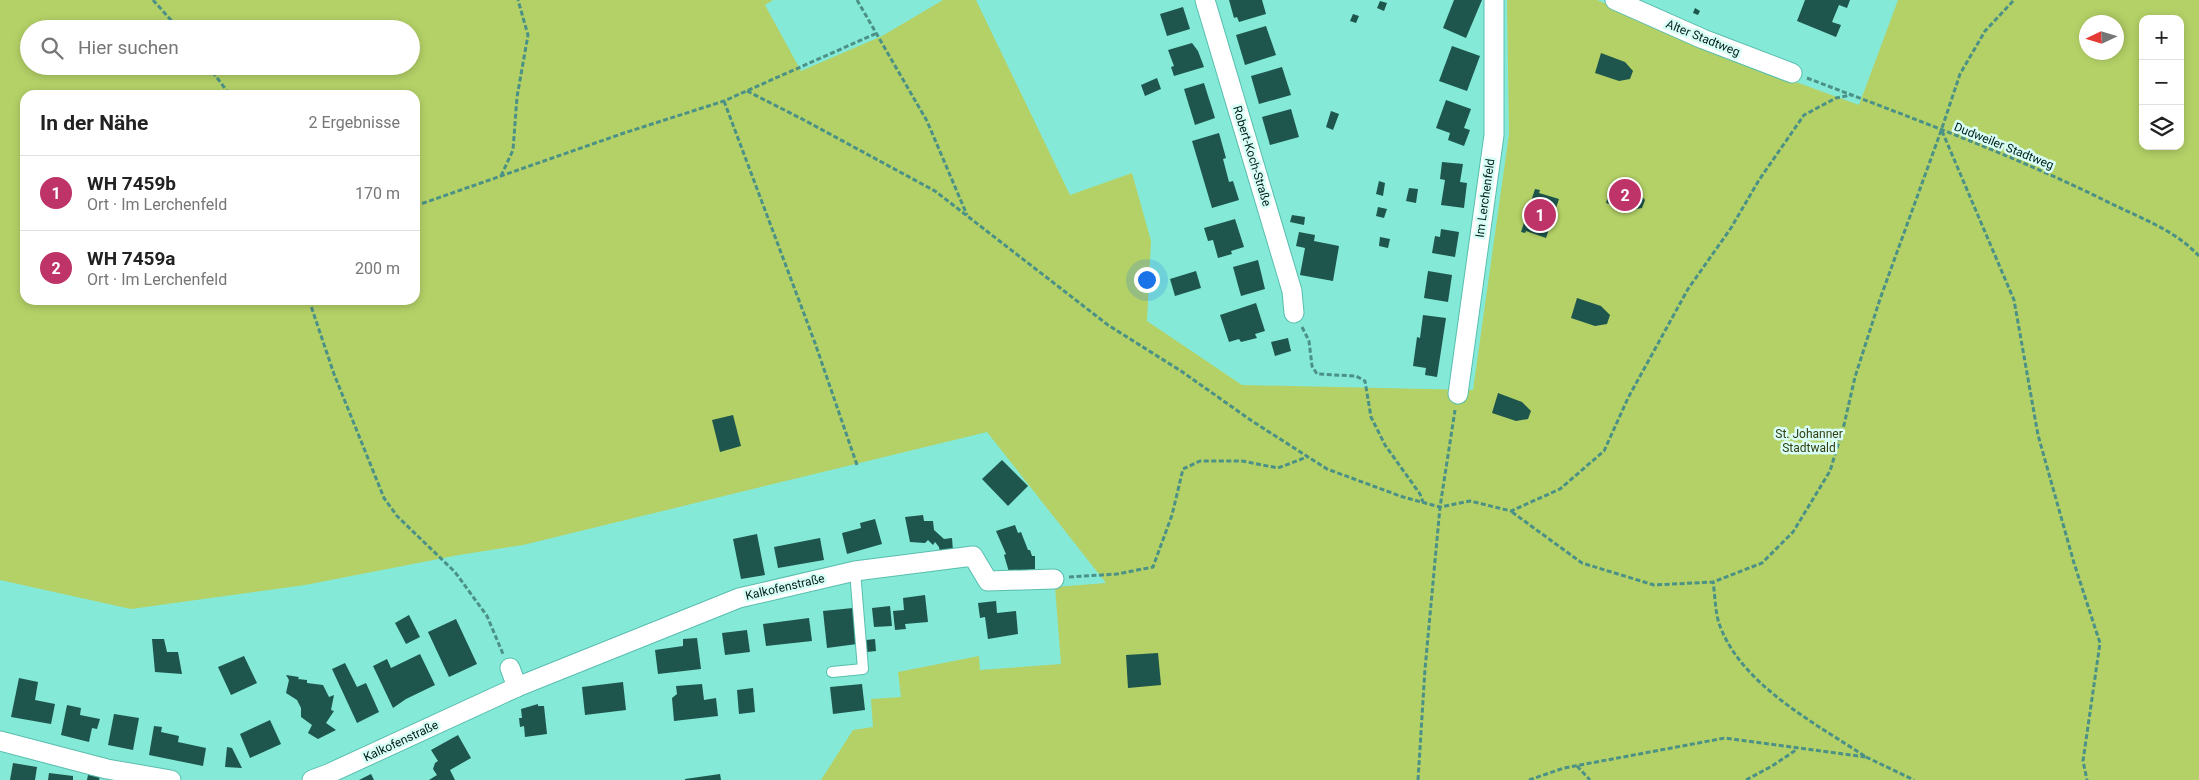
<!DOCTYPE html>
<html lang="de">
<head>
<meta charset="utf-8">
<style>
	body { margin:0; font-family:Roboto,sans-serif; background:#f6f6f6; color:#222 }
	.controls { position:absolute; right:15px; top:15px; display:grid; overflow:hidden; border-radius:10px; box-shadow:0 2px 8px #0003 }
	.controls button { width:45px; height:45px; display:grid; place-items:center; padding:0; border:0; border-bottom:1px solid #e0e0e0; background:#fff; color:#222; font:25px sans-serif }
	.compass { position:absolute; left:2079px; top:15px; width:45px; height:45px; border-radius:50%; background:#fff; box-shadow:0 2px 8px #0003; rotate:266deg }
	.you { position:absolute; left:1146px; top:279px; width:18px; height:18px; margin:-12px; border:4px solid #fff; border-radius:50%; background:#1a73e8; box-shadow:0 0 0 8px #1a73e833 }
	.badge { display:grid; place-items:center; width:32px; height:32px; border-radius:50%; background:#be3368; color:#fff; font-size:16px; font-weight:700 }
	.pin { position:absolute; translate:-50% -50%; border:2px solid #fff; box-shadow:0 1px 5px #0006 }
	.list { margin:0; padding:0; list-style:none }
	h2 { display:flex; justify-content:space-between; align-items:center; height:65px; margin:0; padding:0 20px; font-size:21px }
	h2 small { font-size:16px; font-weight:400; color:#767676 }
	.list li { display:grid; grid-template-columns:32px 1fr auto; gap:15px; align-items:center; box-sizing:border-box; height:75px; padding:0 20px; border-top:1px solid #e0e0e0 }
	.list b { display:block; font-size:19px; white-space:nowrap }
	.list p { margin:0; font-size:16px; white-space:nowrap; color:#767676 }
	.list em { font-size:16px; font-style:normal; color:#767676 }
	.icon { flex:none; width:28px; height:28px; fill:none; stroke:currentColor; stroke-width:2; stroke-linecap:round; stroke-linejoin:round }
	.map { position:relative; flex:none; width:2199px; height:780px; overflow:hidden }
	.search { position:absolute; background:#fff; box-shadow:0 2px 8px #0003; left:20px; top:20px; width:400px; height:55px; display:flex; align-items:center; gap:12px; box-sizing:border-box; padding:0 18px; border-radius:28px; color:#767676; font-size:19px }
	.panel { position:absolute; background:#fff; box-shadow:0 2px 8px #0003; left:20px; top:90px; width:400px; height:215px; border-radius:15px }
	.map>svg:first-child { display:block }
</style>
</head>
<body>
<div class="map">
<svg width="2199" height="780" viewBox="0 0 2199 780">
	<rect width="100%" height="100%" fill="#85e9d8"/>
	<path fill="#b4d167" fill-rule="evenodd" d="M0 0H773L765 5 801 71 882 36 943 0H976L1070 195 1132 173 1151 241 1147 321 1242 385 1473 390 1509 134 1507 0H1597L1757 68 1859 105 1898 0H2199V780H821L853 730 873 727 871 699 901 697 898 672 979 656 980 670 1061 664 1055 587 1106 583 987 432 523 545 459 555 305 585 131 609 0 580ZM2143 19H2180V146H2143ZM2086 22H2116V52H2086ZM29 29H411V66H29ZM25 95H415V300H25Z"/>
	<g fill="#1e554d">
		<polygon points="1229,0 1262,0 1266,14 1239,22 1237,17 1234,18"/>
		<polygon points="1454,0 1482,0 1466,38 1443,28"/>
		<polygon points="1805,0 1850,0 1847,8 1839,5 1832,22 1841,25 1836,37 1797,21"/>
		<polygon points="1380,1 1387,3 1384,11 1377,8"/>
		<polygon points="1183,7 1190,29 1167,36 1160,14"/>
		<polygon points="1695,8 1700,11 1698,15 1693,13"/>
		<polygon points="1353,14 1359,16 1356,23 1350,21"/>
		<polygon points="1266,26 1276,55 1245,65 1236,35"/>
		<polygon points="1192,43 1198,51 1204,67 1174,76 1171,67 1174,66 1168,50"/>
		<polygon points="1452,46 1480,56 1467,91 1439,81"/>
		<polygon points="1601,53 1625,62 1633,71 1630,79 1619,81 1595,73"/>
		<polygon points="1282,67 1291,95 1259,104 1251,76"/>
		<polygon points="1157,78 1161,89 1145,96 1141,85"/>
		<polygon points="1204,83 1215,118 1195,125 1184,89"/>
		<polygon points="1446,100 1471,109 1464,128 1470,130 1464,146 1448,140 1450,133 1436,128"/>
		<polygon points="1291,109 1299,137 1270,145 1262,117"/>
		<polygon points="1331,111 1339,114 1333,130 1326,127"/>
		<polygon points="1219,133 1226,158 1223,159 1229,182 1233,181 1239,200 1212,208 1192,141"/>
		<polygon points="1442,162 1463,164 1460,182 1467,183 1464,208 1441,205 1445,180 1440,179"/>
		<polygon points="1379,181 1385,183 1383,196 1376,194"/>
		<polygon points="1612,182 1637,191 1645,200 1642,208 1631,210 1606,203"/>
		<polygon points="1409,188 1418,189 1416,203 1406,201"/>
		<polygon points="1535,189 1540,190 1539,193 1559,199 1546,238 1526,231 1525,233 1521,232"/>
		<polygon points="1378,207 1387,209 1384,218 1376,216"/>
		<polygon points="1292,215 1305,217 1304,225 1290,222"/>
		<polygon points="1235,219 1244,247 1231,251 1232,254 1218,258 1213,240 1208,241 1204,228"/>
		<polygon points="1441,229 1459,232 1455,257 1432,253 1435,236 1440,237"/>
		<polygon points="1299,232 1315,235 1314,241 1339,246 1333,281 1300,275 1305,248 1296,246"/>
		<polygon points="1380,237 1390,239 1388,248 1379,246"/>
		<polygon points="1258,260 1265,289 1241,296 1233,267"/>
		<polygon points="1196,271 1201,288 1175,296 1170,279"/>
		<polygon points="1428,271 1452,275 1448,302 1424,298"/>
		<polygon points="1577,298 1601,306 1610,315 1607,324 1595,326 1571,318"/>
		<polygon points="1256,303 1265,331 1255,334 1257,338 1241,342 1239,339 1229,342 1220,315"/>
		<polygon points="1423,315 1446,318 1437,377 1425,375 1426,368 1413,366 1417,337 1420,338"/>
		<polygon points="1288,338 1291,351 1275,356 1271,342"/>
		<polygon points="1498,393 1522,402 1531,411 1528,419 1516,421 1492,413"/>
		<polygon points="733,415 741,446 720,452 712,420"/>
		<polygon points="1002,460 1028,486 1008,506 982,479"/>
		<polygon points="923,515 924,521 933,521 934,530 944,539 952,538 953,551 940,553 939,547 935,542 933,545 928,540 925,543 910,542 905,517"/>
		<polygon points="875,519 882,544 847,554 842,533 861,528 860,523"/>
		<polygon points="1015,525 1018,533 1021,532 1028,550 1030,550 1032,556 1035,556 1035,569 1009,572 1004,555 1006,554 996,531"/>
		<polygon points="757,534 765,575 741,579 733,539"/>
		<polygon points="820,538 824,560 778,568 774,547"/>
		<polygon points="925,595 928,622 905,624 906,629 895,630 893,611 904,610 903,598"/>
		<polygon points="996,601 997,613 1016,611 1018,634 988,639 985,617 980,618 978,603"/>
		<polygon points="890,606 892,626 874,627 872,608"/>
		<polygon points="853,608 857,644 827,648 823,611"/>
		<polygon points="409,615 420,637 406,644 395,623"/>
		<polygon points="809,618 812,641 766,646 763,624"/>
		<polygon points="456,619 477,664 449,677 428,632"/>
		<polygon points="747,630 750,652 725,655 722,633"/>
		<polygon points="697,638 701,669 658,674 655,650 683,646 683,639"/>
		<polygon points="152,639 164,639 167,652 178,652 182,674 155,672"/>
		<polygon points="875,639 876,651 867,652 866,640"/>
		<polygon points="1158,653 1161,685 1128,688 1126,655"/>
		<polygon points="420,654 435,685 406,699 393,708 373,666 387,659 391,668"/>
		<polygon points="244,656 257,683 231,695 218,667"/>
		<polygon points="345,663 357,687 366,683 379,712 357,723 332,669"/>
		<polygon points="286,675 299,677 298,679 307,680 307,683 323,685 329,697 334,695 331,710 334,711 326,723 336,730 318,739 308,733 312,725 301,717 301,708 297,700 286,693 289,680"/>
		<polygon points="19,678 38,682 35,700 55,704 51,724 11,717"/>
		<polygon points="623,682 626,710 585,715 582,687"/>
		<polygon points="702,684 704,700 716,698 718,716 674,721 672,698 677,694 676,686"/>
		<polygon points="862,684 865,710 833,714 830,687"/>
		<polygon points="753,688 755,712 739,714 737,690"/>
		<polygon points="538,704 538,706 544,706 547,734 525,737 524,726 520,727 519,718 522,718 521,709"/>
		<polygon points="67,705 81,708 80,715 100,719 97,729 92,728 89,742 61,735"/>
		<polygon points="114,714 139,718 133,750 108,745"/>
		<polygon points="270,720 281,744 250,758 240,734"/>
		<polygon points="154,726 162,727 161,732 179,736 178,742 206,748 203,766 149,755"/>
		<polygon points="458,735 471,758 450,770 455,780 429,780 437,775 433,769 435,763 438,761 431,750"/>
		<polygon points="227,747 232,748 242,768 225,767"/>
		<polygon points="13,763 37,767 35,780 10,780"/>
		<polygon points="49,773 73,776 73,780 48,780"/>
		<polygon points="371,774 374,780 359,780"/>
		<polygon points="720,774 721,780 685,780 685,779"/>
		<polygon points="88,775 100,777 99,780 87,780"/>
	</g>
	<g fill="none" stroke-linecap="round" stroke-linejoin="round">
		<g stroke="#58beae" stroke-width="12">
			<polyline id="lane" points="832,672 863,669 855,571"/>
		</g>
		<g stroke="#58beae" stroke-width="21">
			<g id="street">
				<polyline points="1205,0 1292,291 1294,313"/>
				<polyline points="1615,0 1703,39 1792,73"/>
				<polyline points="1458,394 1494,135 1494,0"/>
				<polyline points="510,668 517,687"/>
				<polyline points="0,741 107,769 171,780"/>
				<polyline points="312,780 328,774 517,687 739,598 855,571 973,556 988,581 1054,579"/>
			</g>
		</g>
		<g stroke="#4b9186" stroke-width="3" stroke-dasharray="5 2.5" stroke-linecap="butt">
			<polyline points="153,0 179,29"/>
			<polyline points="857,0 927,121 967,215"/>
			<polyline points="208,66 230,95"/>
			<path d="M1807 78C1909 117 2014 155 2112 204 2143 219 2176 231 2199 256"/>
			<polyline points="747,91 804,120 935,191 1108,325 1181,371 1252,421 1327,469 1403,497 1440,507 1470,501 1511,511 1560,489 1604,451 1628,398 1688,289 1731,228 1759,180 1804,115 1836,98 1851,95"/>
			<polyline points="724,101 815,343 857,465"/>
			<polyline points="1942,131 2014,300 2038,435 2074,563 2100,643 2083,761 2087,780"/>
			<polyline points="501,176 513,150 517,97 528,35 518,0"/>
			<polyline points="415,206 624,133 724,101 877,33"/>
			<polyline points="309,300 334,374 384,498 397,516 455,572 487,616 503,654"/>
			<polyline points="1302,327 1309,341 1312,366 1317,374 1356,376 1365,381 1371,417 1385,445 1420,494 1423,502"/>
			<polyline points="1512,512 1582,563 1654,585 1713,582 1762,563 1793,532 1830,471 1844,425 1855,377 1880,299 1941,131 1960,74 1985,31 2014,0"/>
			<polyline points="1069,577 1117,574 1153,567 1172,515 1183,469 1200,461 1242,461 1278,468 1307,457"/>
			<polyline points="1866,757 1914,780"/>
			<polyline points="1577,766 1590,780"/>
			<polyline points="1418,780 1425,669 1440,507 1455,410"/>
			<path d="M1529 780 1564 768 1725 738 1866 757C1815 723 1737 683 1718 620 1715 608 1715 594 1713 582"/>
			<polyline points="1746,780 1772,766 1796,750"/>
		</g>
		<use href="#lane" stroke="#fff" stroke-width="10"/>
		<use href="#street" stroke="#fff" stroke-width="19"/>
	</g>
	<g text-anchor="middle" stroke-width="5" stroke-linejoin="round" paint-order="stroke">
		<g font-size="12" fill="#00201c" stroke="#d9fef6">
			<text transform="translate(1703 38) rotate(22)" y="4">Alter Stadtweg</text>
			<text transform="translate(2004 146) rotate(22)" y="4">Dudweiler Stadtweg</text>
			<text transform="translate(1252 156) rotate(73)" y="4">Robert-Koch-Straße</text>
			<text transform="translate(1485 198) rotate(-82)" y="4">Im Lerchenfeld</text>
			<text transform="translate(785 587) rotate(-13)" y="4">Kalkofenstraße</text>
			<text transform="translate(401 741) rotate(-25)" y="4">Kalkofenstraße</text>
		</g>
		<g font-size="12" fill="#323d10" stroke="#d9fef6">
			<text x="1809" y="438">St. Johanner<tspan x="1809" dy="14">Stadtwald</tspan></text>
		</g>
	</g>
</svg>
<div class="controls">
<button>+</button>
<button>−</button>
<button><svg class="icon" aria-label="layers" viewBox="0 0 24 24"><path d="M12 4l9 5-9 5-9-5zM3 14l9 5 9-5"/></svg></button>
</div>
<svg class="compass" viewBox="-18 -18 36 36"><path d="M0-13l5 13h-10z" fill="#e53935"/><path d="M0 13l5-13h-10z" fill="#767676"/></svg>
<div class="you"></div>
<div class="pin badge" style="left:1540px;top:215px">1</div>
<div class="pin badge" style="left:1625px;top:195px">2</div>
<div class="search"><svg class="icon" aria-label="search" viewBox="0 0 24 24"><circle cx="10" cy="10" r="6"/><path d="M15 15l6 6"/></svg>Hier suchen</div>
<section class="panel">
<h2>In der Nähe<small>2 Ergebnisse</small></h2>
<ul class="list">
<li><span class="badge">1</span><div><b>WH 7459b</b><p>Ort · Im Lerchenfeld</p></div><em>170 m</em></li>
<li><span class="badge">2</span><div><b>WH 7459a</b><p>Ort · Im Lerchenfeld</p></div><em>200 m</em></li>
</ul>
</section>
</div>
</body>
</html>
